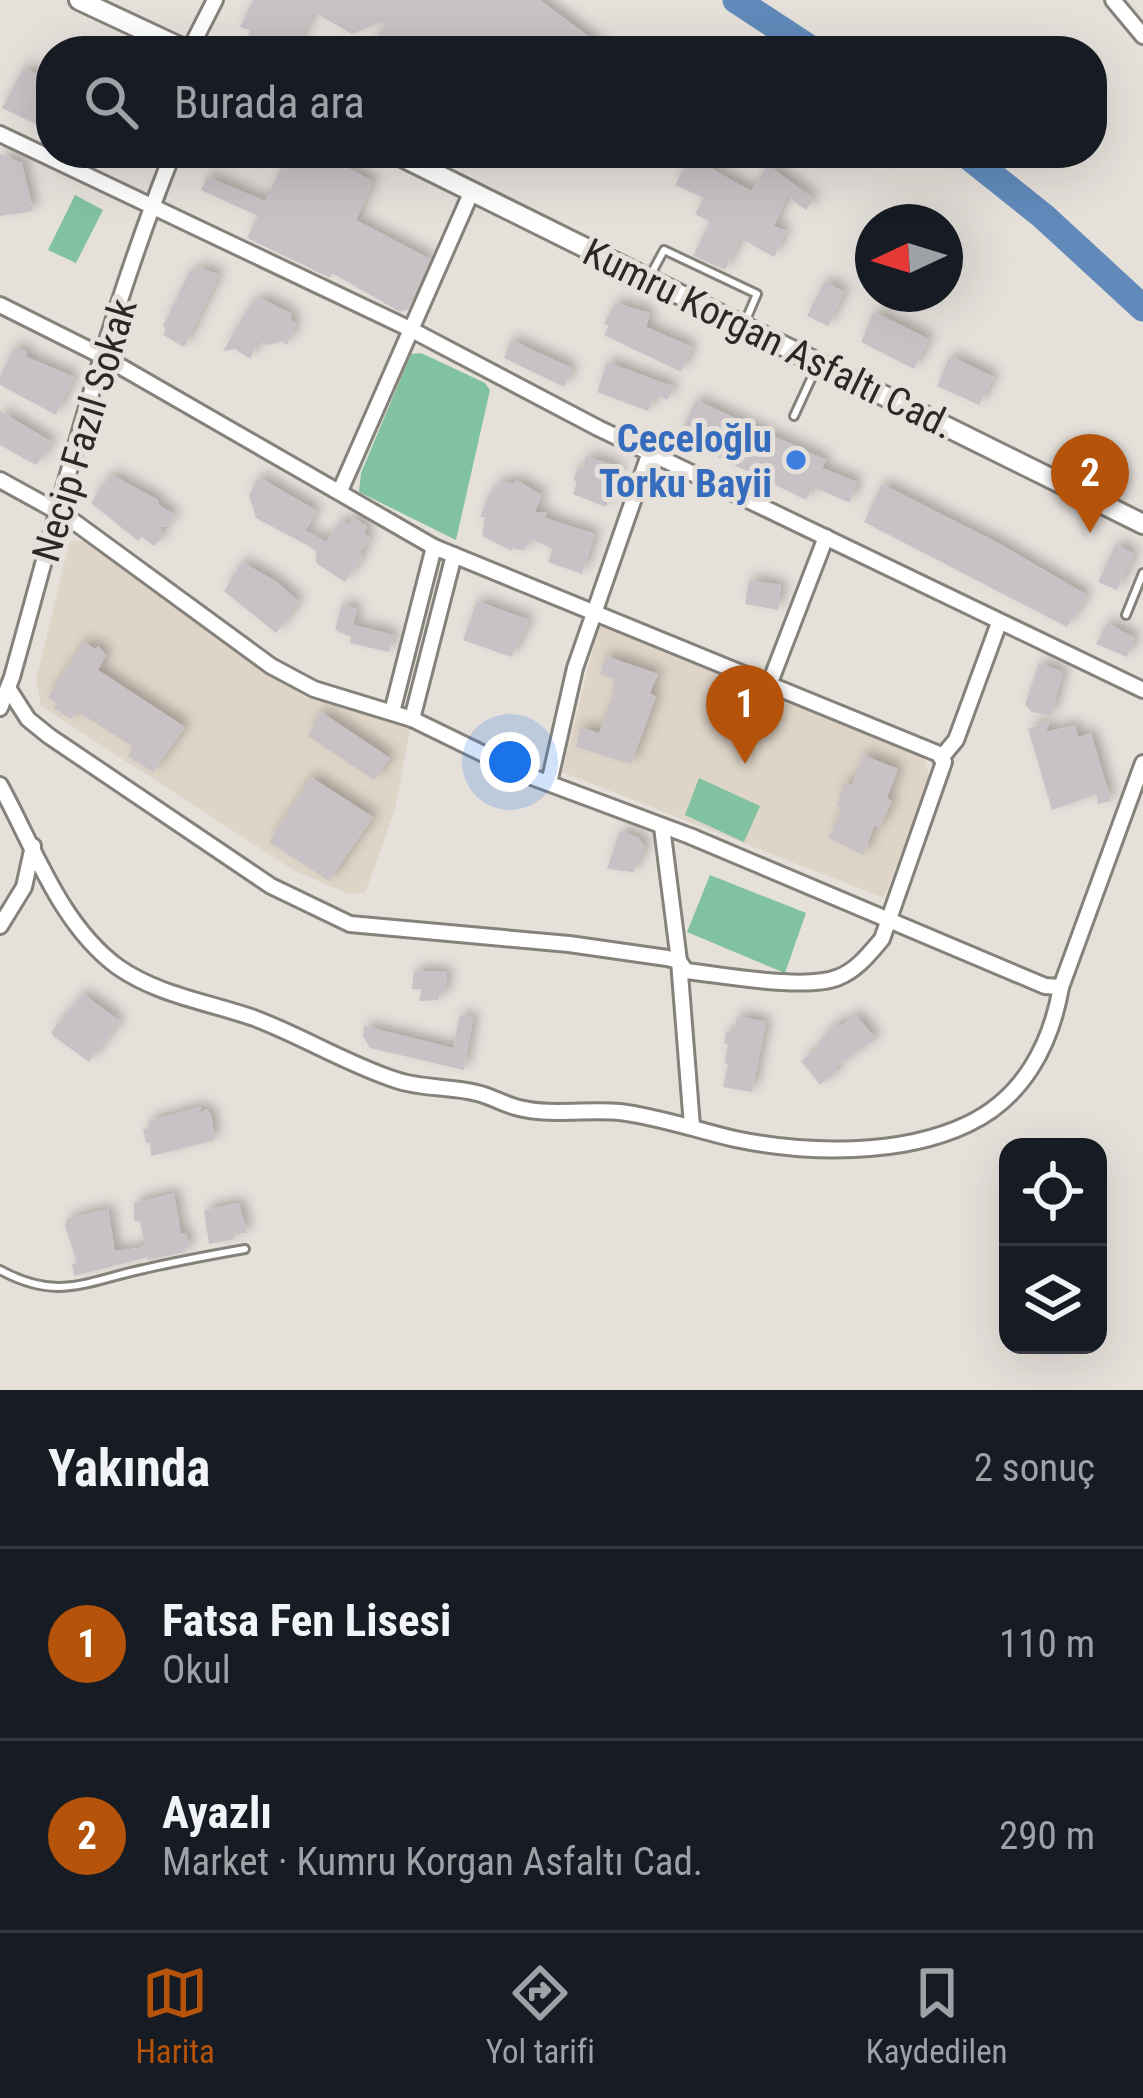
<!DOCTYPE html>
<html lang="tr">
<head>
<meta charset="utf-8">
<style>
	body { margin:0; font-family:"Roboto Condensed",sans-serif; background:#20242c; color:#f1f3f6 }
	.controls { position:absolute; right:36px; bottom:36px; display:grid; overflow:hidden; border-radius:24px; box-shadow:0 12px 48px #0002 }
	.controls button { width:108px; height:108px; display:grid; place-items:center; padding:0; border:0; border-bottom:3px solid #363941; background:#171b24; color:#f1f3f6; font:60px sans-serif }
	.compass { position:absolute; left:855px; top:204px; width:108px; height:108px; border-radius:50%; background:#171b24; box-shadow:0 12px 48px #0002; rotate:266deg }
	.you { position:absolute; left:510px; top:762px; width:42px; height:42px; margin:-30px; border:9px solid #fff; border-radius:50%; background:#1a73e8; box-shadow:0 0 0 18px #1a73e833 }
	.badge { display:grid; place-items:center; width:78px; height:78px; border-radius:50%; background:#b45309; color:#fff; font-size:39px; font-weight:700 }
	.pin { position:absolute; translate:-50% -99px; filter:drop-shadow(0 3px 6px #0008) }
	.pin::after { content:''; position:absolute; top:63px; width:42px; height:36px; background:inherit; clip-path:polygon(0 0,100% 0,50% 100%) }
	.list { margin:0; padding:0; list-style:none }
	h2 { display:flex; justify-content:space-between; align-items:center; height:156px; margin:0; padding:0 48px; font-size:51px }
	h2 small { font-size:39px; font-weight:400; color:#9ea1a6 }
	.list li { display:grid; grid-template-columns:78px 1fr auto; gap:36px; align-items:center; box-sizing:border-box; height:192px; padding:0 48px; border-top:3px solid #363941 }
	.list b { display:block; font-size:45px; white-space:nowrap }
	.list p { margin:0; font-size:39px; white-space:nowrap; color:#9ea1a6 }
	.list em { font-size:39px; font-style:normal; color:#9ea1a6 }
	.icon { flex:none; width:66px; height:66px; fill:none; stroke:currentColor; stroke-width:2; stroke-linecap:round; stroke-linejoin:round }
	.map { position:relative; flex:none; width:1143px; height:1390px; overflow:hidden }
	.search { position:absolute; background:#171b24; box-shadow:0 12px 48px #0002; left:36px; right:36px; top:36px; height:132px; display:flex; align-items:center; gap:30px; box-sizing:border-box; padding:0 42px; border-radius:48px; color:#9ea1a6; font-size:45px }
	.sheet { height:540px; background:#171b24 }
	nav { display:flex; justify-content:space-around; align-items:center; box-sizing:border-box; height:168px; border-top:3px solid #363941; background:#171b24; font-size:33px; color:#9ea1a6 }
	nav a { display:grid; justify-items:center; gap:6px }
	nav .on { color:#b45309 }
	.map>svg:first-child { display:block }
</style>
</head>
<body>
<div class="map">
<svg width="1143" height="1390" viewBox="0 0 1143 1390">
	<defs>
		<filter id="shadow"><feDropShadow dx="5.5" dy="-5.5" stdDeviation="6" flood-color="#0004"/></filter>
	</defs>
	<rect width="100%" height="100%" fill="#e5e0da"/>
	<g fill="#ded4c8">
		<polygon points="70,541 90,541 306,698 412,719 395,810 365,893 349,894 295,871 41,706 36,679"/>
		<polygon points="599,626 923,757 930,777 884,898 562,772"/>
	</g>
	<g fill="#81c2a0">
		<polygon points="75,195 103,210 76,263 48,250"/>
		<polygon points="421,353 485,383 490,390 456,540 359,492 361,473 411,354"/>
		<polygon points="699,778 760,806 744,842 685,815"/>
		<polygon points="710,875 806,913 785,973 687,932"/>
	</g>
	<g fill="none" stroke-linecap="round" stroke-linejoin="round">
		<g stroke="#618aba" stroke-width="27">
			<polyline points="736,0 814,51"/>
			<polyline points="964,153 1043,216 1143,308"/>
		</g>
	</g>
	<g fill="#c8c1c5" filter="url(#shadow)">
		<polygon points="253,0 540,0 608,51 544,51 522,38 516,51 369,51 388,19 352,34 314,12 294,51 270,40 267,45 248,35 250,30 240,27"/>
		<polygon points="24,68 51,81 51,131 2,108"/>
		<polygon points="289,153 318,153 373,181 356,220 430,259 408,309 400,312 332,273 330,278 247,238 258,216 201,190 207,177 265,201"/>
		<polygon points="0,154 22,163 33,211 0,216"/>
		<polygon points="688,160 698,161 751,191 768,165 814,199 806,210 787,196 774,226 786,231 774,257 740,238 725,270 693,256 710,222 695,214 704,198 675,185"/>
		<polygon points="199,267 219,275 184,347 163,335 166,328 163,326 190,271 195,274"/>
		<polygon points="825,281 844,292 828,326 807,316"/>
		<polygon points="260,298 292,314 290,319 296,323 287,345 282,341 268,345 259,340 250,359 235,349 223,351 252,302 256,303"/>
		<polygon points="615,303 650,313 646,327 692,347 681,372 604,335 609,325 604,324"/>
		<polygon points="874,312 929,339 914,369 861,342"/>
		<polygon points="511,340 572,368 564,387 504,358"/>
		<polygon points="18,347 27,352 27,357 74,377 56,415 0,385 0,376 13,350"/>
		<polygon points="950,356 994,377 979,405 937,386"/>
		<polygon points="607,362 674,387 667,400 656,394 648,411 597,392"/>
		<polygon points="696,400 826,460 822,468 857,482 850,503 813,487 806,500 679,438"/>
		<polygon points="0,411 52,442 36,465 0,445"/>
		<polygon points="586,456 619,467 606,507 573,494 577,481 573,480 578,468 583,469"/>
		<polygon points="114,476 158,500 159,505 175,515 167,526 160,527 163,536 154,546 142,537 138,541 91,503 108,477"/>
		<polygon points="259,477 317,511 305,531 326,542 341,520 350,525 352,517 367,526 364,534 370,538 360,552 363,555 345,582 316,563 316,550 256,518 249,495"/>
		<polygon points="516,480 542,495 535,512 547,513 545,518 595,534 582,574 548,562 553,549 532,539 523,551 513,548 512,551 482,536 485,517 480,517 489,494 502,481 514,484"/>
		<polygon points="882,484 998,543 1087,595 1067,627 864,522"/>
		<polygon points="1116,544 1134,554 1117,590 1098,582"/>
		<polygon points="242,562 277,582 299,602 276,633 224,591"/>
		<polygon points="749,580 781,585 778,610 745,604"/>
		<polygon points="477,601 529,620 511,657 463,640"/>
		<polygon points="342,604 357,609 353,625 394,635 389,652 350,643 351,637 335,630"/>
		<polygon points="1107,623 1135,638 1127,657 1096,644"/>
		<polygon points="84,642 95,649 98,646 106,655 98,670 185,727 153,772 128,756 133,747 77,711 71,719 54,708 57,703 48,697"/>
		<polygon points="606,656 658,674 650,693 656,697 631,764 576,747 581,727 599,733 612,700 615,679 600,674"/>
		<polygon points="1039,663 1063,672 1051,716 1032,712 1025,705"/>
		<polygon points="321,712 390,758 374,780 308,736"/>
		<polygon points="1050,721 1046,732 1075,725 1078,737 1091,733 1111,801 1098,804 1096,794 1052,810 1028,729"/>
		<polygon points="863,755 898,769 887,798 892,801 879,828 875,825 863,855 829,838 842,809 837,805 845,782 852,785"/>
		<polygon points="311,777 373,817 329,881 269,842"/>
		<polygon points="620,831 639,838 645,847 633,872 607,869"/>
		<polygon points="414,971 447,972 445,994 440,993 439,1000 419,1001 422,989 412,989"/>
		<polygon points="83,994 120,1021 89,1062 53,1036 52,1031"/>
		<polygon points="855,1014 876,1039 834,1068 837,1072 820,1085 801,1061 821,1046 818,1043 837,1022 842,1026"/>
		<polygon points="460,1015 473,1018 464,1070 370,1048 363,1036 364,1026 453,1048"/>
		<polygon points="737,1016 766,1022 752,1092 723,1087 728,1064 725,1063 728,1044 724,1043 726,1032 734,1032"/>
		<polygon points="200,1107 201,1112 207,1109 211,1115 215,1140 151,1156 150,1143 146,1143 143,1129 149,1128 149,1121"/>
		<polygon points="174,1193 181,1234 186,1233 190,1247 185,1248 186,1252 148,1260 148,1257 74,1276 72,1264 77,1263 65,1226 67,1219 108,1209 115,1251 139,1248 145,1245 140,1221 134,1221 134,1203"/>
		<polygon points="239,1203 247,1233 234,1234 234,1239 209,1244 204,1210"/>
	</g>
	<g fill="none" stroke-linecap="round" stroke-linejoin="round">
		<g stroke="#85817b" stroke-width="12">
			<g id="service">
				<polyline points="651,274 664,250 757,294 745,322"/>
				<polyline points="794,416 817,366"/>
				<polyline points="1126,615 1143,573"/>
				<path d="M0 1270C59 1302 86 1281 144 1269 178 1261 211 1255 245 1249"/>
			</g>
		</g>
		<g stroke="#85817b" stroke-width="20">
			<g id="minor">
				<polyline points="1113,0 1143,36"/>
				<polyline points="189,51 215,0"/>
				<polyline points="0,134 410,329 598,428 1143,690"/>
				<path d="M0 305 104 357 434 547 939 754 944 762 882 939C870 953 857 970 839 977 807 991 723 975 686 971L679 961 667 958 569 944 350 924 271 886 49 736 28 719 8 688"/>
				<polyline points="0,480 69,518 271,666 314,689 412,719 529,776 690,836 1045,986 1061,987"/>
				<polyline points="340,491 472,191"/>
				<polyline points="769,685 826,537"/>
				<path d="M0 708 12 677C61 502 105 322 173 153"/>
				<polyline points="392,712 434,547"/>
				<polyline points="412,719 454,555"/>
				<polyline points="941,758 956,740 999,623"/>
				<polyline points="549,783 575,668 650,452"/>
				<path d="M0 785C33 845 60 925 118 967 158 995 208 1002 254 1018 302 1036 347 1064 396 1080 422 1089 450 1086 477 1093 491 1096 505 1105 519 1108 551 1116 587 1109 620 1112 660 1117 696 1130 735 1139 807 1154 901 1156 968 1124 1023 1098 1051 1045 1061 987L1143 763"/>
				<polyline points="662,827 679,961 692,1126"/>
				<polyline points="0,926 24,887 33,846"/>
			</g>
		</g>
		<g stroke="#85817b" stroke-width="24">
			<g id="secondary">
				<polyline points="79,0 188,51"/>
				<polyline points="394,153 1143,524"/>
			</g>
		</g>
		<use href="#service" stroke="#fff" stroke-width="6"/>
		<use href="#minor" stroke="#fff" stroke-width="14"/>
		<use href="#secondary" stroke="#fff" stroke-width="18"/>
	</g>
	<circle fill="#3f7fe0" stroke="#e5e0da" stroke-width="4.5" cx="796" cy="460" r="12"/>
	<g text-anchor="middle" stroke-width="10" stroke-linejoin="round" paint-order="stroke">
		<g font-size="39" fill="#2a2926" stroke="#e5e0da">
			<text transform="translate(769 338) rotate(26)" y="14">Kumru Korgan Asfaltı Cad.</text>
			<text transform="translate(84 430) rotate(-73)" y="14">Necip Fazıl Sokak</text>
		</g>
		<g font-size="39" font-weight="bold" fill="#366cbe" stroke="#e5e0da" text-anchor="end">
			<text x="772" y="452">Ceceloğlu<tspan x="772" dy="45">Torku Bayii</tspan></text>
		</g>
	</g>
</svg>
<div class="controls">
<button><svg class="icon" aria-label="locate" viewBox="0 0 24 24"><circle cx="12" cy="12" r="6"/><path d="M12 2v4M12 18v4M2 12h4M18 12h4"/></svg></button>
<button><svg class="icon" aria-label="layers" viewBox="0 0 24 24"><path d="M12 4l9 5-9 5-9-5zM3 14l9 5 9-5"/></svg></button>
</div>
<svg class="compass" viewBox="-18 -18 36 36"><path d="M0-13l5 13h-10z" fill="#e53935"/><path d="M0 13l5-13h-10z" fill="#9ea1a6"/></svg>
<div class="you"></div>
<div class="pin badge" style="left:745px;top:764px">1</div>
<div class="pin badge" style="left:1090px;top:533px">2</div>
<div class="search"><svg class="icon" aria-label="search" viewBox="0 0 24 24"><circle cx="10" cy="10" r="6"/><path d="M15 15l6 6"/></svg>Burada ara</div>
</div>
<section class="sheet">
<h2>Yakında<small>2 sonuç</small></h2>
<ul class="list">
<li><span class="badge">1</span><div><b>Fatsa Fen Lisesi</b><p>Okul</p></div><em>110 m</em></li>
<li><span class="badge">2</span><div><b>Ayazlı</b><p>Market · Kumru Korgan Asfaltı Cad.</p></div><em>290 m</em></li>
</ul>
</section>
<nav>
<a class="on"><svg class="icon" aria-label="map" viewBox="0 0 24 24"><path d="M3 6l6-2 6 2 6-2v14l-6 2-6-2-6 2zM9 4v14M15 6v14"/></svg>Harita</a>
<a><svg class="icon" aria-label="directions" viewBox="0 0 24 24"><path d="M12 3l9 9-9 9-9-9zM9 14v-3h6M13 9l2 2-2 2"/></svg>Yol tarifi</a>
<a><svg class="icon" aria-label="saved" viewBox="0 0 24 24"><path d="M7 4h10v16l-5-4-5 4z"/></svg>Kaydedilen</a>
</nav>
</body>
</html>
